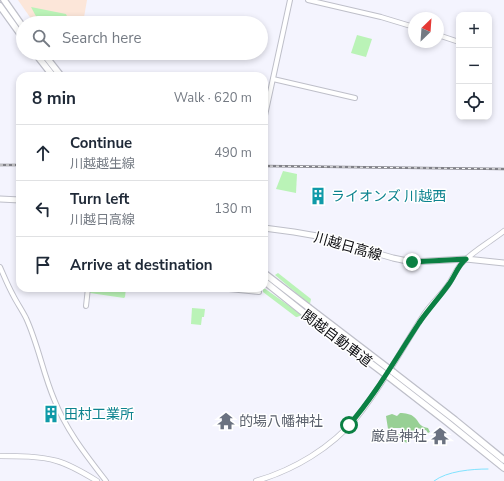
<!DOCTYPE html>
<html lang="en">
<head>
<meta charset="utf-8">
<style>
	body { margin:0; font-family:"Nunito Sans","Noto Sans JP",sans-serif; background:#f6f6f7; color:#1f2937 }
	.controls { position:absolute; right:12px; top:12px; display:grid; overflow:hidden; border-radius:8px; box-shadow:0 2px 6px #0003 }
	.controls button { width:36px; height:36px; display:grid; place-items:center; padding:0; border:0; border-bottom:1px solid #e0e1e3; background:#fff; color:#1f2937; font:20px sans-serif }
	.compass { position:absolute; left:408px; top:12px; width:36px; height:36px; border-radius:50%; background:#fff; box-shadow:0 2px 6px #0003; rotate:25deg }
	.stop { position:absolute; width:12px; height:12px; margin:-9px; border:3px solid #0b8043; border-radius:50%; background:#fff }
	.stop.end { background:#0b8043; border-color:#fff; box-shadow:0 1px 4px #0008 }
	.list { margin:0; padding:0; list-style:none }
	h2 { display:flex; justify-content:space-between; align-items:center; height:52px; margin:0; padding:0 16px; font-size:17px }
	h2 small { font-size:13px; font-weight:400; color:#747a83 }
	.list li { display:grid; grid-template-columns:26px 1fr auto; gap:12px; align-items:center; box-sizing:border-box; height:56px; padding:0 16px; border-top:1px solid #e0e1e3 }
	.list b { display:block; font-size:15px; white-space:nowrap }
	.list p { margin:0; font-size:13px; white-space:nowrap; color:#747a83 }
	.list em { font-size:13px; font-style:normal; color:#747a83 }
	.icon { flex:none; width:22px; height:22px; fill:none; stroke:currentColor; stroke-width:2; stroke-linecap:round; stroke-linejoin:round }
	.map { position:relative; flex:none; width:504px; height:481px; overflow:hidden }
	.search { position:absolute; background:#fff; box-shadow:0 2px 6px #0003; left:16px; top:16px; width:252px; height:44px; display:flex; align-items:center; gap:10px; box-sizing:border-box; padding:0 14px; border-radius:22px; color:#747a83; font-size:15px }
	.panel { position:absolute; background:#fff; box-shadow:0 2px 6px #0003; left:16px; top:72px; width:252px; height:220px; border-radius:12px }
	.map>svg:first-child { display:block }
</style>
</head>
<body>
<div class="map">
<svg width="504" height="481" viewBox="0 0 504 481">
	<rect width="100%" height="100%" fill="#f4f4fe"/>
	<polygon fill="#fce6d9" points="18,0 87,0 83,23 34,23"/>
	<g fill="#baf3b7">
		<polygon points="31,7 66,14 70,23 51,23 38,20"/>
		<polygon points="357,35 372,39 366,57 351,53"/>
		<polygon points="283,171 297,174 296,193 276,189"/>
		<polygon points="278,273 311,299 310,304 308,303 275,275"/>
		<polygon points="90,288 126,288 125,297 124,298 90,293"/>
		<polygon points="256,288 264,288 302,315 297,317 296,317 263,292 263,290 260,288 259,289"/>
		<polygon points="192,308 205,309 204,317 202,317 201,325 191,324"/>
	</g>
	<path fill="#98d095" d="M400 413C405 413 411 414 414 417 420 422 418 426 428 428L430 432 428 433 426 430 422 431 419 428 416 431C416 435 410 440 407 443L399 439 398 435 402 428H394L388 429 386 416 392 414 397 416Z"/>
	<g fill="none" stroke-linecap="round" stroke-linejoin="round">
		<path stroke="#81e3ff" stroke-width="1" d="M434 481C447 471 472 469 488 469"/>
		<g stroke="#bebfc9" stroke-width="6">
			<g id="tertiary">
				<polyline points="308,0 381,17 414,27"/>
				<polyline points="438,35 459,42"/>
				<polyline points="273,79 355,98"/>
				<polyline points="264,120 290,0"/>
				<path d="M0 267C4 276 8 286 13 295 17 303 22 310 26 318 38 344 43 373 54 399 66 430 86 455 106 481"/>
				<polyline points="219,288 259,292"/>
				<polyline points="86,306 88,288"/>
			</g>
		</g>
		<g stroke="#bebfc9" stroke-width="6">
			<g id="secondary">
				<path d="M0 456C18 456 40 456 57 461 71 465 84 473 97 481"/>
				<path d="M256 481C294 470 331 448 357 417 383 385 402 348 425 313 432 303 441 295 448 285 453 278 457 267 463 262 475 250 490 242 504 231"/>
			</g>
		</g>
		<g stroke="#bebfc9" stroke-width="7">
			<g id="primary">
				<polyline points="0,199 20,200"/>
				<polyline points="264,228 294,232 317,236 393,258 412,262 466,259 504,263"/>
			</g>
		</g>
		<g stroke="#bebfc9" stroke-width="8">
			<g id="motorway">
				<polyline points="4,0 23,27"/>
				<polyline points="0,6 23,38"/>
				<polyline points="35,53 53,76"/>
				<polyline points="43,53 61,76"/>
				<polyline points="264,273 308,307"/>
				<polyline points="264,281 304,313"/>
				<polyline points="393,372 455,420 504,460"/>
				<polyline points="389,377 447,422 504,468"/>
			</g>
		</g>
		<use href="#tertiary" stroke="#fff" stroke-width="4"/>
		<use href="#secondary" stroke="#fff" stroke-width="4.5"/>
		<use href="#primary" stroke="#fff" stroke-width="5"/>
		<use href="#motorway" stroke="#fff" stroke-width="5.5"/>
		<g stroke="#808087" stroke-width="2.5">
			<g id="rail">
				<polyline points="0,165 20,165"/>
				<polyline points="264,166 504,169"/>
			</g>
		</g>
		<use href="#rail" stroke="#fff" stroke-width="1" stroke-dasharray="3" stroke-linecap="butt"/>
		<g stroke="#bebfc9" stroke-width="8" stroke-linecap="butt">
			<g id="motorway-bridge">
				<polyline points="308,307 393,372"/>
				<polyline points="304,313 389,377"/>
			</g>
		</g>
		<use href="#motorway-bridge" stroke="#fff" stroke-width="5.5"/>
	</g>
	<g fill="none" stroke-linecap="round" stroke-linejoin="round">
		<path stroke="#0b8043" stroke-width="5" d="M349 425C376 394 396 358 419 323 428 310 439 298 449 284 455 276 458 265 466 259L412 262"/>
	</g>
	<defs>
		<g id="building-bare" transform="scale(1.38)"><path d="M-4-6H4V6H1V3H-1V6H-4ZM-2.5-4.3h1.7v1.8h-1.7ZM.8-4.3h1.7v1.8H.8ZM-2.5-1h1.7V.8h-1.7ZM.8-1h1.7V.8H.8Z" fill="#0f9aa8" stroke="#fff" stroke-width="2.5" paint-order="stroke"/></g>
		<g id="temple-bare" transform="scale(1.38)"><path d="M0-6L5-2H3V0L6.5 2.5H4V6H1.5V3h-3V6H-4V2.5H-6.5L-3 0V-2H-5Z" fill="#6b7280" stroke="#fff" stroke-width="2.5" paint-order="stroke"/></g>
	</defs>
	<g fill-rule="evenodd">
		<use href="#building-bare" x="318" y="196"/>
		<use href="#building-bare" x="51" y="414"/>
		<use href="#temple-bare" x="226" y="421"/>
		<use href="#temple-bare" x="440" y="436"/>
	</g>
	<g text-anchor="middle" stroke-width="3" stroke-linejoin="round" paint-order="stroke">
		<g font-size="14" fill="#0d838f" stroke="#fff" text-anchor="start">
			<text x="331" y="201">ライオンズ 川越西</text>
			<text x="64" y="419">田村工業所</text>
		</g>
		<g font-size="14" fill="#0c0c10" stroke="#fff">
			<text transform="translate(348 246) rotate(16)" y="5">川越日高線</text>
			<text transform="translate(337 338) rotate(37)" y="5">関越自動車道</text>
		</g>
		<g font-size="14" fill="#5b616d" stroke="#fff" text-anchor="start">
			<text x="239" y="426">的場八幡神社</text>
			<text x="427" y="441" text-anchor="end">厳島神社</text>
		</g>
	</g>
</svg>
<div class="controls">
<button>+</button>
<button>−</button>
<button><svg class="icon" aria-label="locate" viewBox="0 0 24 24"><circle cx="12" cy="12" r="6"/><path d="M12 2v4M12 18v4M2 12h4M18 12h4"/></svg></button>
</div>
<svg class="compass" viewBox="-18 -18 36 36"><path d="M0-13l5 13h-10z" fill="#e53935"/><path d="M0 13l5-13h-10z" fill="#747a83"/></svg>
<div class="stop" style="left:349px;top:425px"></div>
<div class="stop end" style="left:412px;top:262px"></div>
<div class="search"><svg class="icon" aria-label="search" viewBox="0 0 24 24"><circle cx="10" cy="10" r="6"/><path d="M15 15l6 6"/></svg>Search here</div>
<section class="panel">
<h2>8 min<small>Walk · 620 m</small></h2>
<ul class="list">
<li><svg class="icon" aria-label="ahead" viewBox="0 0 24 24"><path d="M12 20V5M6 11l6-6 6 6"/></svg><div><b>Continue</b><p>川越越生線</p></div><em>490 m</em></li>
<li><svg class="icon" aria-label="left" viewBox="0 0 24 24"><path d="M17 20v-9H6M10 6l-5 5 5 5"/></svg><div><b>Turn left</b><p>川越日高線</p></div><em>130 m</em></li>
<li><svg class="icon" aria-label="arrive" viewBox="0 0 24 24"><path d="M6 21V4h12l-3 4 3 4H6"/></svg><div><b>Arrive at destination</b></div></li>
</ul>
</section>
</div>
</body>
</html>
